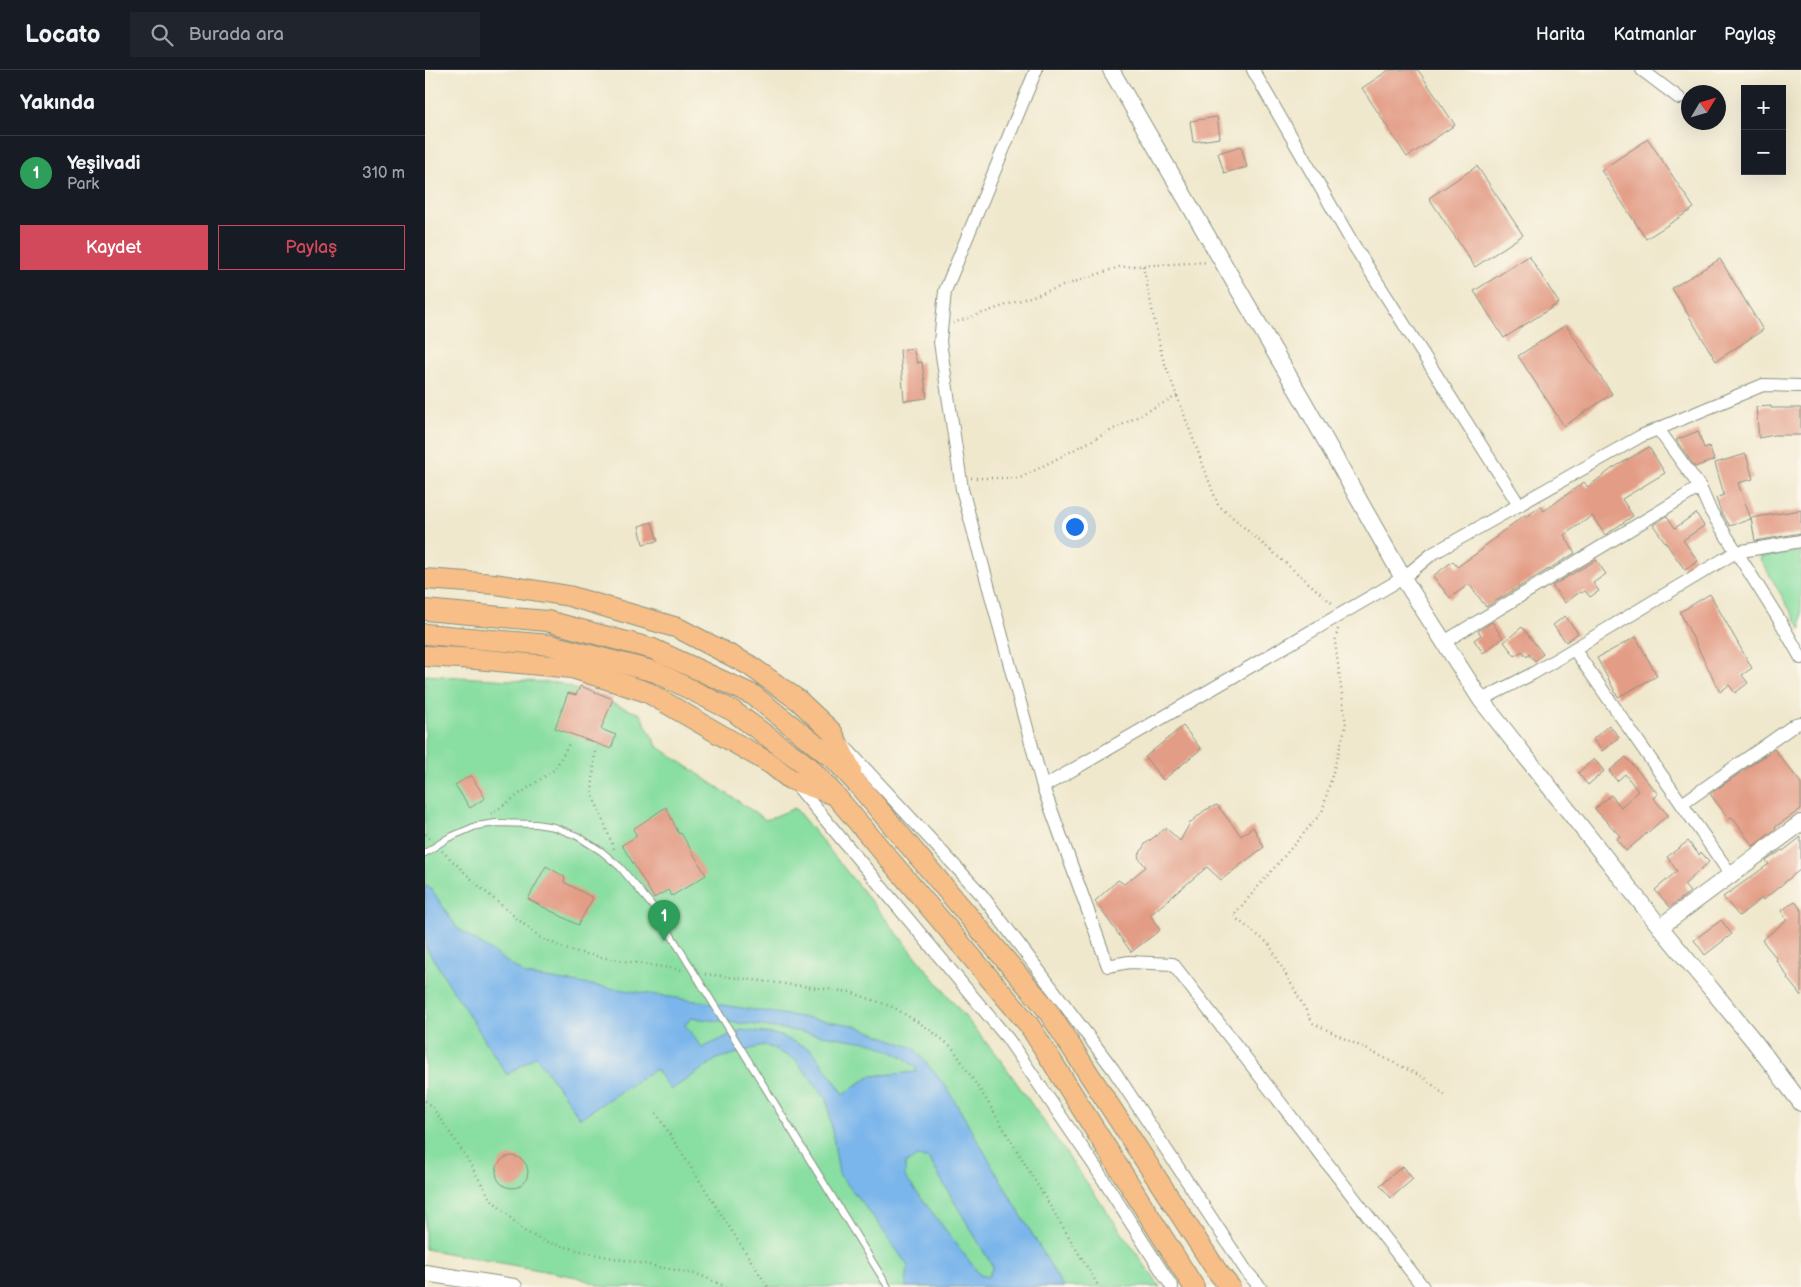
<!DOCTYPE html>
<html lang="tr">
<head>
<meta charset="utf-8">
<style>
	body { margin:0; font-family:"Balsamiq Sans",sans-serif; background:#20242c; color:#f1f3f6 }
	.controls { position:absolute; right:15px; top:15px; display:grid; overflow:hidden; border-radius:0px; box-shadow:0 5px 20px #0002 }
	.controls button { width:45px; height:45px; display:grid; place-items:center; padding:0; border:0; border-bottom:1px solid #363941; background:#171b24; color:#f1f3f6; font:25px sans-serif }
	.compass { position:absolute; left:1256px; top:15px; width:45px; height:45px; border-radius:50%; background:#171b24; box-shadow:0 5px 20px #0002; rotate:52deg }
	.you { position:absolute; left:649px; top:456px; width:18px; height:18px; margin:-12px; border:4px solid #fff; border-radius:50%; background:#1a73e8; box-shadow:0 0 0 8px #1a73e833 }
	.badge { display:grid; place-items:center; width:32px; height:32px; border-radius:50%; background:#d1495b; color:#fff; font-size:16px; font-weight:700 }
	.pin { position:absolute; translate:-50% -41px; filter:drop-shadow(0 1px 2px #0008) }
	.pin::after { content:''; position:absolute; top:26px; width:18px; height:15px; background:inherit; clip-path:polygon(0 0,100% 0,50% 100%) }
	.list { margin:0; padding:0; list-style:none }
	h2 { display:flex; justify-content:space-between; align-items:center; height:65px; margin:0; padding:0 20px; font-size:21px }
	h2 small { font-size:16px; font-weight:400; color:#9ea1a6 }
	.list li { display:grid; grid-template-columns:32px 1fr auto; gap:15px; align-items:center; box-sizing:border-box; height:75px; padding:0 20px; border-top:1px solid #363941 }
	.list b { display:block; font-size:19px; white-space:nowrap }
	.list p { margin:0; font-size:16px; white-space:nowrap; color:#9ea1a6 }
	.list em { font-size:16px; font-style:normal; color:#9ea1a6 }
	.actions { display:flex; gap:10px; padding:15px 20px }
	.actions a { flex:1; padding:11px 0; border:1px solid #d1495b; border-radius:0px; text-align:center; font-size:18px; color:#d1495b }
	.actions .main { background:#d1495b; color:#fff }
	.icon { flex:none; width:28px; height:28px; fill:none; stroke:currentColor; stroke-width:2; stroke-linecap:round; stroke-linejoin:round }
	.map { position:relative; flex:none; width:1376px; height:1217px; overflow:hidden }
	header { display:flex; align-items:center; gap:30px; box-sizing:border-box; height:70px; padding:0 25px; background:#171b24; border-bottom:1px solid #363941 }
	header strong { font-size:24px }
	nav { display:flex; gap:28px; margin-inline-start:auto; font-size:18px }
	.search { width:350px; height:45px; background:#20242c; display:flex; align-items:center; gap:12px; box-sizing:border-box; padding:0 18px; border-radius:0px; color:#9ea1a6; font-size:19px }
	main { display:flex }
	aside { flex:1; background:#171b24 }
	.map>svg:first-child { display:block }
</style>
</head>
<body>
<header>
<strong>Locato</strong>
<div class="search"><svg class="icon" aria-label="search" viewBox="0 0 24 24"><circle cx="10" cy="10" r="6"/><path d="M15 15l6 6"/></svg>Burada ara</div>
<nav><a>Harita</a><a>Katmanlar</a><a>Paylaş</a></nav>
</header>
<main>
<aside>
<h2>Yakında<small></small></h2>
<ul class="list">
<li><span class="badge" style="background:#2e9e5b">1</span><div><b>Yeşilvadi</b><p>Park</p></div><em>310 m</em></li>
</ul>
<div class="actions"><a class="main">Kaydet</a><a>Paylaş</a></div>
</aside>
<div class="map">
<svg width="1376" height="1217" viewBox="0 0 1376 1217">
	<rect width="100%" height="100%" fill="#fbf7ec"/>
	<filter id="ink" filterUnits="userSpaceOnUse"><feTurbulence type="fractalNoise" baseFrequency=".02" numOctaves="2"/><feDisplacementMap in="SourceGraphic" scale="10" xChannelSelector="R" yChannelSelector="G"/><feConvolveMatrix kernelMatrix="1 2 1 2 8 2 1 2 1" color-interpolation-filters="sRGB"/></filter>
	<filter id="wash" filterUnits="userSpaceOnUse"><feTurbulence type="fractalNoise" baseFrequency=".0096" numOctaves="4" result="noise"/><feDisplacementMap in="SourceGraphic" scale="20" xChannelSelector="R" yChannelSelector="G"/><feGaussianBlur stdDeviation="1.12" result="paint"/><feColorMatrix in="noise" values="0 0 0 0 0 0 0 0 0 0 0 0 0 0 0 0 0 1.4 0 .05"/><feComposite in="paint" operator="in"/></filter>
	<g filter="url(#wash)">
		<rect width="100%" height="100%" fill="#f0e8cd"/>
		<g fill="#89dea1" stroke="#548e6a">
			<polygon points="1376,481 1376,559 1334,487"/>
			<polygon points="0,605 134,613 215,644 232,676 341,750 370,738 577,992 735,1217 179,1217 152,1207 0,1179"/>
		</g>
		<path fill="#7ab5eb" stroke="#4c7990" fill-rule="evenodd" d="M0 815 7 820 32 858 101 905 428 955 489 978 522 1018 638 1217H481L483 1196 449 1148 414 1104 402 1029 370 989 340 975 292 989 246 1020 230 999 155 1048 111 986 82 1005 0 876ZM266 948 332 955 448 973 478 987 491 998V1002L445 1006 419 1024 387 980 354 965 316 960 277 978 260 955ZM492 1086 504 1089 568 1197 563 1207 555 1205 480 1107V1094Z"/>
		<g id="blocks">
			<g fill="#e39c85">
				<polygon points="964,0 993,0 1030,55 982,87 937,18"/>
				<polygon points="792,47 795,68 768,72 765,51"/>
				<polygon points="1223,69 1269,138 1221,169 1176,100"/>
				<polygon points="816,76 822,97 799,103 793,83"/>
				<polygon points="1052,96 1098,165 1050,197 1004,128"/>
				<polygon points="1104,186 1134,233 1079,268 1049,221"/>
				<polygon points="1295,189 1338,260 1291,291 1247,218"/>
				<polygon points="1141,255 1187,324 1139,356 1093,286"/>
				<polygon points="488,278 492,293 497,292 502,328 479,331 475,280"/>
				<polygon points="1346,336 1346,338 1376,338 1376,365 1349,365 1334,368 1331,337"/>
				<polygon points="1273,361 1279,378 1284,376 1289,390 1270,397 1251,370"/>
				<polygon points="1224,377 1240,403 1197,429 1208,446 1180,465 1167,446 1139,465 1150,483 1061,537 1044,514 1025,528 1008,506 1028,491 1032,497 1058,479 1057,478 1072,467 1071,466 1100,445 1101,447 1116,436 1119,441 1159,412 1163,417 1188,398"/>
				<polygon points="1321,384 1328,409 1313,413 1326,449 1305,456 1296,442 1291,428 1299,425 1290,393"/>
				<polygon points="1376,440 1376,463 1330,471 1326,448"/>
				<polygon points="1271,443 1279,456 1258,470 1273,491 1260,500 1228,455 1242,446 1250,458"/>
				<polygon points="227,452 233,471 218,474 214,456"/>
				<polygon points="1171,490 1181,504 1168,513 1174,521 1165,527 1160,521 1156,523 1155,522 1140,533 1127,516"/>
				<polygon points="1285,524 1327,598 1317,605 1323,613 1310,623 1304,615 1295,622 1255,542"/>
				<polygon points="1140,546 1153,563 1141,572 1128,555"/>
				<polygon points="1067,552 1078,568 1058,583 1049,570 1056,565 1053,561"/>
				<polygon points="1097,557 1118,584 1110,591 1104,584 1102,587 1097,581 1090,586 1079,572"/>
				<polygon points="1211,567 1232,606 1193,627 1172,588"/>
				<polygon points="155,616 188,629 176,659 191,665 186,679 130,658 143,623 151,625"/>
				<polygon points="1184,655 1194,667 1177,681 1168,669"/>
				<polygon points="758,656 776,679 738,710 720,687"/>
				<polygon points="1349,679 1376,713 1376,739 1350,757 1351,759 1328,776 1307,747 1304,749 1285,724"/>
				<polygon points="1201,687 1233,724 1228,728 1243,745 1201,781 1191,769 1195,766 1170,739 1186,725 1196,737 1213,721 1200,704 1192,711 1184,701"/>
				<polygon points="1169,689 1179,701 1163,715 1153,703"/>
				<polygon points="46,705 60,728 45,738 30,715"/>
				<polygon points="792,735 816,766 828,757 839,777 796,810 782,797 725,845 735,860 706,882 670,831 693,810 699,814 721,797 713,787 720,774 741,758 755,771 765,753 780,740"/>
				<polygon points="241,737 254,764 256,763 281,805 247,826 243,820 229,828 197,775 212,766 208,759"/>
				<polygon points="1376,767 1376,799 1338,830 1337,828 1314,846 1298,827 1344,794 1341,791 1357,780 1358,781"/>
				<polygon points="1263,771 1274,785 1276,782 1284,792 1259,815 1265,822 1245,837 1230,820 1252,801 1242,787"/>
				<polygon points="121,796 140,807 139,812 168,828 153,855 103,829"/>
				<polygon points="1370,831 1376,840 1376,926 1362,908 1363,907 1351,890 1352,889 1337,870 1362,850 1356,841"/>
				<polygon points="1296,850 1307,864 1280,885 1269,870"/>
				<circle cx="87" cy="1102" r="16"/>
				<polygon points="978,1096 988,1109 966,1128 955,1115"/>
			</g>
		</g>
	</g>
	<g filter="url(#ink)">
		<use href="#blocks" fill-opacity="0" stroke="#889280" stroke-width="1"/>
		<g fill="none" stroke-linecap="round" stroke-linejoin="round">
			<g stroke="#889280" stroke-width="8">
				<polyline id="service" points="0,783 23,768 51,756 71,753 111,754 129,757 152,766 176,781 195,797 230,839 463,1217"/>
			</g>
			<g stroke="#889280" stroke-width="14">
				<g id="minor">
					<polyline points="611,0 520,221 515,272 537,419 618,717 683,896 704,892 748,894 998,1217"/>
					<polyline points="828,0 928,174 1094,435"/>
					<polyline points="1217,0 1254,28"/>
					<polyline points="1233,359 1275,417 1285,440 1355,551 1376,588"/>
					<polyline points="1019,572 1275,417"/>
					<polyline points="1149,579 1306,805"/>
					<polyline points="1056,630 1107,604 1311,482 1376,471"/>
					<polyline points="420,677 556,824 688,999 822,1202 835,1217"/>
					<polyline points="369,712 583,969 667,1092 747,1217"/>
					<polyline points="618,717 978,508 1007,484 1216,366 1338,315 1376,316"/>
					<polyline points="1257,734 1371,654 1376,653"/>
				</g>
			</g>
			<g stroke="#889280" stroke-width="18">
				<g id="tertiary">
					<polyline points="686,0 880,334 978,508 1056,630 1235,857 1329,971 1376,1033"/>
					<polyline points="1235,857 1376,753"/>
					<polyline points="0,1203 89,1217"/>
				</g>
			</g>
			<g stroke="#889280" stroke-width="22">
				<g id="primary">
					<polyline points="0,509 70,514 144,526 253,558 324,595 373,630 407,662 426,700"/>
					<polyline points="0,540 122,551 228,579 328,625 411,691 435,717 621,938 792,1201 805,1217"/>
					<polyline points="0,564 125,575 231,602 308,641 384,697 410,725 604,955 769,1217"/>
					<polyline points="0,586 51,589 147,598 222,622 346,694 365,709 407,724"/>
				</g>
			</g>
			<g stroke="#889280" stroke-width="2.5" stroke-dasharray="1 4" stroke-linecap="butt">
				<polyline points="718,196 737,286 793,435 908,534"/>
				<polyline points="528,253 694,197 783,192"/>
				<polyline points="546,408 595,408 752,326"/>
				<polyline points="913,559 910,572 921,655 897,742 808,846 844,874 888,953 998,1007 1022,1027"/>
				<polyline points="170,682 167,723 190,781"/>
				<polyline points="66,744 130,699 145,672"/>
				<polyline points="0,764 6,770"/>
				<polyline points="17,781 56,818 114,867 143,880 180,888 257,900"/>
				<polyline points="280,904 425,922 468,937 504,959 527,977 562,1031 674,1217"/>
				<polyline points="0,1031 8,1038 38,1082 65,1128 99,1161 121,1172 168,1184 275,1205 301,1217"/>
				<polyline points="231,1043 343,1217"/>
			</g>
			<use href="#service" stroke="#fff" stroke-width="6"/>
			<use href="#minor" stroke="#fff" stroke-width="12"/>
			<use href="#tertiary" stroke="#fff" stroke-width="16"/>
			<use href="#primary" stroke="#f7be87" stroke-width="20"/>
		</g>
	</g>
</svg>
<div class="controls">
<button>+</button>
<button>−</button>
</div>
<svg class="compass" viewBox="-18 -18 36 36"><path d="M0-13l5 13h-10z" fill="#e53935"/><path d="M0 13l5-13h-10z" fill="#9ea1a6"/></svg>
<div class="you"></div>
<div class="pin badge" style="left:239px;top:871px;background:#2e9e5b">1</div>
</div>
</main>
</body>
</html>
